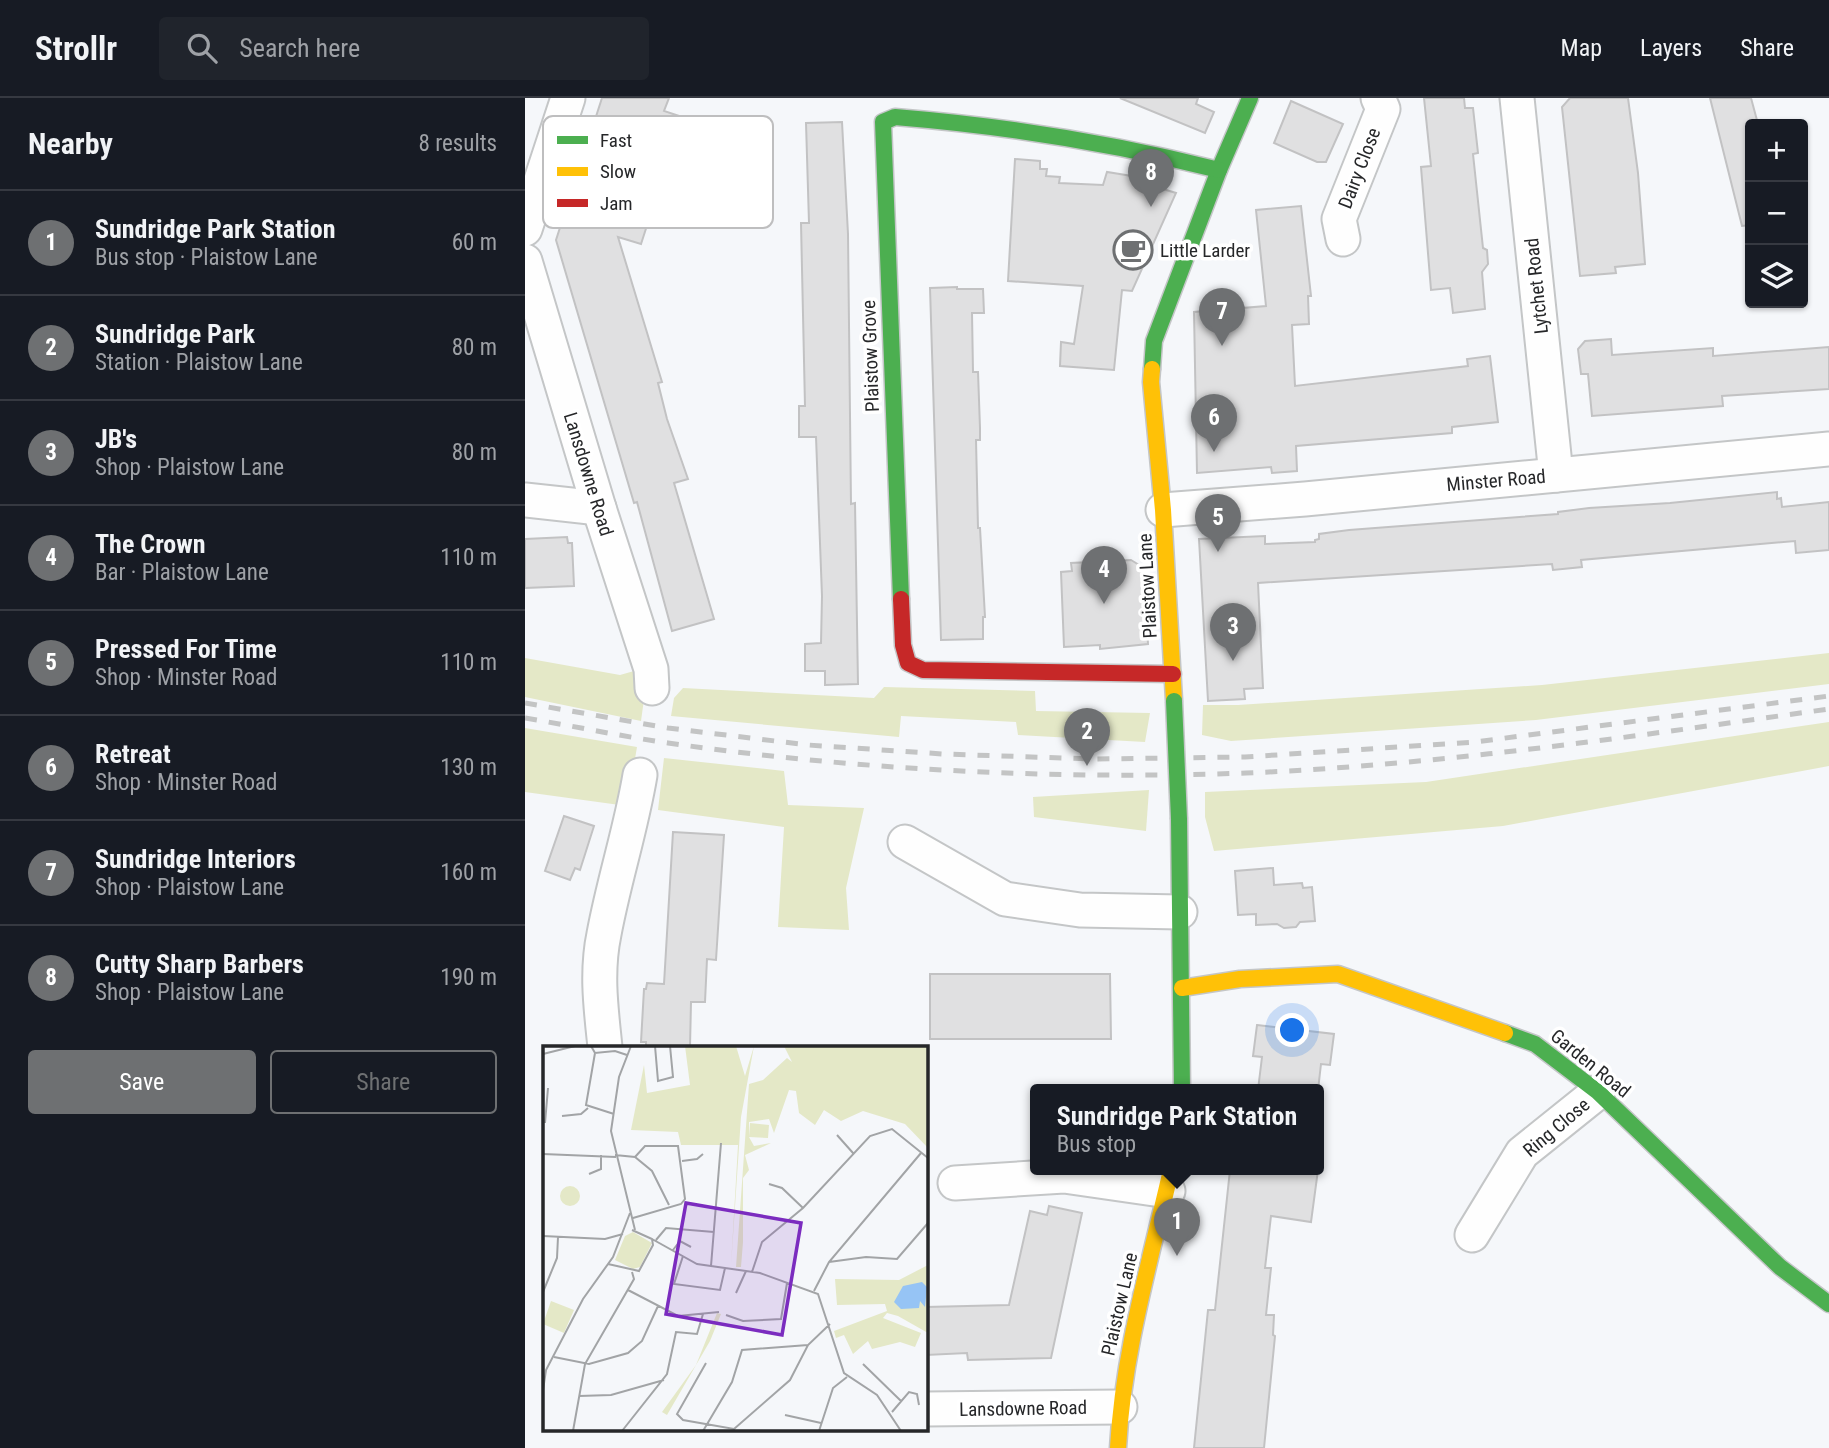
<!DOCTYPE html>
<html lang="en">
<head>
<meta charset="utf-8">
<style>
	body { margin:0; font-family:"Roboto Condensed",sans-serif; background:#20242c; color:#f1f3f6 }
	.controls { position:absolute; right:21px; top:21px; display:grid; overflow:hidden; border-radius:7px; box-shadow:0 2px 5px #0004 }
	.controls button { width:63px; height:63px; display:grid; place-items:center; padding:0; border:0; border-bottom:2px solid #363941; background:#171b24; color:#f1f3f6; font:35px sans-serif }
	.you { position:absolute; left:768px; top:933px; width:24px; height:24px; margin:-18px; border:5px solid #fff; border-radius:50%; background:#1a73e8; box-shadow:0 0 0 10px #1a73e833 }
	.badge { display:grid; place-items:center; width:46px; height:46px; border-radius:50%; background:#6e7072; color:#fff; font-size:23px; font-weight:700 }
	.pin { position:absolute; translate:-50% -58px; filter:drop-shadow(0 2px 4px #0008) }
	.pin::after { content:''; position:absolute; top:37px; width:24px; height:21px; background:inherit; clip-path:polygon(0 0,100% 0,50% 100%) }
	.popup { position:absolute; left:505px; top:986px; width:294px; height:91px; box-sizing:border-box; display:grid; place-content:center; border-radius:7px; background:#171b24; filter:drop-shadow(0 2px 5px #0005); font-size:23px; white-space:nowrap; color:#9ea1a6 }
	.popup b { font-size:26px; color:#f1f3f6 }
	.popup::after { content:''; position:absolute; left:50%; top:100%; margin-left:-14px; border:14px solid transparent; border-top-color:#171b24 }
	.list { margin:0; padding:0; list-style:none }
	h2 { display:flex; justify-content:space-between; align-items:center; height:91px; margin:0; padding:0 28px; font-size:30px }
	h2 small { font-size:23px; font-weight:400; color:#9ea1a6 }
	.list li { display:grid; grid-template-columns:46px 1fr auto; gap:21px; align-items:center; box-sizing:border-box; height:105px; padding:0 28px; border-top:2px solid #363941 }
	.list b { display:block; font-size:26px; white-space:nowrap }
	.list p { margin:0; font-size:23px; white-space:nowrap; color:#9ea1a6 }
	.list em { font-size:23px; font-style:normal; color:#9ea1a6 }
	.actions { display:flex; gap:14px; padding:21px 28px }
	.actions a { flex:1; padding:16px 0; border:2px solid #6e7072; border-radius:7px; text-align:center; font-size:24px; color:#6e7072 }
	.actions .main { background:#6e7072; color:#fff }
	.icon { flex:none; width:38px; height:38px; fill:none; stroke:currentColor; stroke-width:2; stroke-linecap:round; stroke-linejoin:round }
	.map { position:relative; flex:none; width:1304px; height:1350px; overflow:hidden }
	header { display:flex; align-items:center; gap:42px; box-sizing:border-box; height:98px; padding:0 35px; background:#171b24; border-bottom:2px solid #363941 }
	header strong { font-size:33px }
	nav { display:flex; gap:38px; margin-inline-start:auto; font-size:24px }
	.search { width:490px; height:63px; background:#20242c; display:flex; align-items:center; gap:18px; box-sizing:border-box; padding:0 24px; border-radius:7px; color:#9ea1a6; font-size:26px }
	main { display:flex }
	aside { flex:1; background:#171b24 }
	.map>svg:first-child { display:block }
</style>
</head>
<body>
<header>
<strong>Strollr</strong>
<div class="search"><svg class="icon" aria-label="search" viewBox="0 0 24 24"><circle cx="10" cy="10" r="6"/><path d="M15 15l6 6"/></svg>Search here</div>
<nav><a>Map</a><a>Layers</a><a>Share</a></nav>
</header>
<main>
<aside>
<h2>Nearby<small>8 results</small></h2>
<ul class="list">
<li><span class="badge">1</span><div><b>Sundridge Park Station</b><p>Bus stop · Plaistow Lane</p></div><em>60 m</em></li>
<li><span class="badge">2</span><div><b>Sundridge Park</b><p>Station · Plaistow Lane</p></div><em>80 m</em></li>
<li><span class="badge">3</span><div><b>JB's</b><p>Shop · Plaistow Lane</p></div><em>80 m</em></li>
<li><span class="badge">4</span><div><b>The Crown</b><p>Bar · Plaistow Lane</p></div><em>110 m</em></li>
<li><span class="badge">5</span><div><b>Pressed For Time</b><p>Shop · Minster Road</p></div><em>110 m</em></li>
<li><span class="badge">6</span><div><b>Retreat</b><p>Shop · Minster Road</p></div><em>130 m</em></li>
<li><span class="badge">7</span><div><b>Sundridge Interiors</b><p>Shop · Plaistow Lane</p></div><em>160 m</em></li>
<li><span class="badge">8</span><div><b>Cutty Sharp Barbers</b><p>Shop · Plaistow Lane</p></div><em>190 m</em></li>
</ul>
<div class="actions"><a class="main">Save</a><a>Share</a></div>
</aside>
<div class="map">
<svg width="1304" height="1350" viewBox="0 0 1304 1350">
	<rect width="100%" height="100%" fill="#f5f7fa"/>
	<g fill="#e4e8c7">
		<polygon points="1304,555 1304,586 1011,622 706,643 677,637 678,607 713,607 1017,587"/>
		<polygon points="0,560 95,577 116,571 120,594 116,623 0,599"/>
		<polygon points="359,589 510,593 511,613 625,615 620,644 493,637 491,624 376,618 374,639 146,618 149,600 158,590 349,600"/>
		<polygon points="1304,624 1304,668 978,728 689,753 680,719 680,694 901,684"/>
		<polygon points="0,630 112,649 102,708 0,694"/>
		<polygon points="139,660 259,673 263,707 339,710 321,790 324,832 253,829 259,729 133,712"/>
		<polygon points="624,692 621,733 509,719 508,699"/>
	</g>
	<g fill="#e0e0e1" stroke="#c2c2c3" stroke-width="2">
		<polygon points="77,0 144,0 139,13 157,19 116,146 93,139 137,284 133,285 142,321 163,381 149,385 189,521 147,533 112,404 109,405 31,142"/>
		<polygon points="595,0 673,0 671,6 689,14 680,35"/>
		<polygon points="899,0 939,0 940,10 948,10 953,55 948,56 958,150 962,152 963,166 957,174 960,211 928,215 925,190 906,192 896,69 906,68"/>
		<polygon points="1045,0 1103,0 1113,75 1120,166 1090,169 1091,175 1055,178 1037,9"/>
		<polygon points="1185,0 1226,0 1233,26 1225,26 1225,127 1217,128"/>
		<polygon points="766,3 818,26 801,64 792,64 749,45"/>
		<polygon points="317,24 323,136 326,406 330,405 333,586 300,587 300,573 280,573 280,546 296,545 297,498 291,339 274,339 274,308 280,308 276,125 284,125 281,25"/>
		<polygon points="490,61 515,63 515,71 522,71 521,78 535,79 534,85 578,87 582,74 613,79 611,83 651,95 607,193 597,192 589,272 535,268 536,244 549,246 558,188 483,183"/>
		<polygon points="776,108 786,198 783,198 784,226 767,227 770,288 943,268 942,261 965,258 973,324 927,329 927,335 771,348 772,373 747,375 746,369 672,375 669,214 741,208 731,112"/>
		<polygon points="432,189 432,191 458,191 459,215 447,215 448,274 453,274 455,330 455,342 451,342 453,430 455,430 460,519 458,519 458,541 416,542 405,190"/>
		<polygon points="1086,241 1087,257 1188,250 1188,258 1304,249 1304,291 1197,298 1198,308 1067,318 1063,276 1056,276 1053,251 1060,243"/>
		<polygon points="1252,394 1252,401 1256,400 1257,409 1304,404 1304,452 1271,455 1270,443 1056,462 1057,469 1028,472 1027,466 733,485 738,590 719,591 720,601 683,603 674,441 740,438 740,446 790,444 790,442 794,441 794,436 824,432 1033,416 1033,414 1064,410 1145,405"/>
		<polygon points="42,439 43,445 47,445 49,488 0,490 0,441"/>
		<polygon points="606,462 619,470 623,546 575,551 575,547 539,549 536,474 547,473 546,465"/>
		<polygon points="39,718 69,728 55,772 50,770 45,782 20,773"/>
		<polygon points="148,734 199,737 191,862 182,861 180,904 166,904 165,949 121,949 121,944 116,944 119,891 121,891 122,885 139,886"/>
		<polygon points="748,770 749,787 777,785 778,790 787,789 790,823 775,824 771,829 759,830 752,826 731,827 731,816 713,817 710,773"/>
		<polygon points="405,876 585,876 586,941 405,941"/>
		<polygon points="732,927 809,936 805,967 796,966 793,992 733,992 737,959 728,958"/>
		<polygon points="705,1072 793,1072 786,1124 746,1118 740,1170 746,1170 741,1217 749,1217 748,1237 750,1238 739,1350 669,1350 683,1212 690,1212"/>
		<polygon points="524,1108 557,1115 526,1260 443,1262 442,1255 401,1257 401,1209 484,1207 505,1113 522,1117"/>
	</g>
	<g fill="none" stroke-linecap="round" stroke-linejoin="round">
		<g stroke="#c4c6c7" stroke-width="37">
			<g id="street">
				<polyline points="992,0 1031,377"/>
				<polyline points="0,131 43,0"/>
				<polyline points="818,141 814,121 858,11 853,0"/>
				<polyline points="0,163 74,410 126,571 127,590"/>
				<polyline points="0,402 74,410"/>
				<polyline points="638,412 780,401 1304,351"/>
				<polyline points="380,744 480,801 555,812 655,814"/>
				<path d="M80 949C76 911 71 874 79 836 89 782 106 731 115 677"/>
				<polyline points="430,1085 539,1078 643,1093"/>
				<polyline points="947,1137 997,1055 1073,994"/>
				<polyline points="401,1311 595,1309"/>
			</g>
		</g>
		<g stroke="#c4c6c7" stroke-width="19">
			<g id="fast">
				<polyline points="627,271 629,243 694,72 725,0"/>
				<path d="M376 501 358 24 370 19C480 28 587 45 694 72"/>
				<polyline points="654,721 657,992"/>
				<polyline points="980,935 1010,946 1073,994 1255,1169 1304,1206"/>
			</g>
		</g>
		<g stroke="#c4c6c7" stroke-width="19">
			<g id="slow">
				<polyline points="627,271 626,284 638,412 649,602"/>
				<polyline points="657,890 715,881 813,876 980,935"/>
				<path d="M593 1350C598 1255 625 1164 646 1072"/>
			</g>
		</g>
		<g stroke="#c4c6c7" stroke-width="19">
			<polyline id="jam" points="376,501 378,547 383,565 398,572 648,576"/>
		</g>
		<use href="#street" stroke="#fefefe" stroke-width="33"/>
		<use href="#fast" stroke="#4caf50" stroke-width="16"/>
		<use href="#slow" stroke="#ffc107" stroke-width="16"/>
		<use href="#jam" stroke="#c62828" stroke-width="16"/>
		<g stroke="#c3c4c4" stroke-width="5" stroke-dasharray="12 12" stroke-linecap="butt">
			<polyline points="0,605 143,630 283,647 418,656 568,661 720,659 950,644 1304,598"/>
			<path d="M0 620C48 628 95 638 143 645 333 672 529 682 721 675 917 667 1110 638 1304 611"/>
		</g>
		<g stroke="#c4c6c7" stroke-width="19" stroke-linecap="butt">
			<polyline id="fast-bridge" points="649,603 654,721"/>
		</g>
		<use href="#fast-bridge" stroke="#4caf50" stroke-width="16"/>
	</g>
	<defs>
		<g id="cafe-ring" transform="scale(2.0125)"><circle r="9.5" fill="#fff" stroke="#6e7072" stroke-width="1.5"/><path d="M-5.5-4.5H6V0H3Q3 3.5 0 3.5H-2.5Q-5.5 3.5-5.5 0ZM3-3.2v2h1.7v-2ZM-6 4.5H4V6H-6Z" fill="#6e7072"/></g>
	</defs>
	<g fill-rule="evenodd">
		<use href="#cafe-ring" x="608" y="152"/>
	</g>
	<g text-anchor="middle" stroke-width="7" stroke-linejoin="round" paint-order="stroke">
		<g font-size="19" fill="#262729" stroke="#fff">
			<text transform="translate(834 70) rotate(-69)" y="7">Dairy Close</text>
			<text transform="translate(1011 188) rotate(-96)" y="7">Lytchet Road</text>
			<text transform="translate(345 258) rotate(-92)" y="7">Plaistow Grove</text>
			<text transform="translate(64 376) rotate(73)" y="7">Lansdowne Road</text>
			<text transform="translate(971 382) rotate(-5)" y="7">Minster Road</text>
			<text transform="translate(622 488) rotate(-93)" y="7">Plaistow Lane</text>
			<text transform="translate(1066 965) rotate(39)" y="7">Garden Road</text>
			<text transform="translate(1031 1029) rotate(-40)" y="7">Ring Close</text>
			<text transform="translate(594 1206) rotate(-77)" y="7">Plaistow Lane</text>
			<text transform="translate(498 1310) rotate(-1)" y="7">Lansdowne Road</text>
		</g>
		<g font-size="19" fill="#262729" stroke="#fff" text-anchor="start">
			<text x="635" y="159">Little Larder</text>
		</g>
	</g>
	<g transform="translate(18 948)">
		<rect width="385" height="385" fill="#f5f7fa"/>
		<path d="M142 0H193L202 30 211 0 198 71 188 220 195 99H138L135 86 88 84 101 19 104 47 147 39ZM241 0H385V102L362 78 320 65 298 75 281 64 272 79 256 67 253 45 246 44 231 87 226 73 206 76V91L207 77 226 79 225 92 206 91 211 100 228 97 202 109 206 124 200 132V196L198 221H193L206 38 220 34 244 12 249 16ZM17 150a10 10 0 1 1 20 0a10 10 0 1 1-20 0ZM90 186 109 197 97 221 90 223 72 214 82 190ZM385 219V287L355 270 344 267 340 272 378 287 372 301 357 296 329 303 325 295 310 308 301 289 293 292 291 285 344 265 342 258 294 259 292 233 356 234ZM8 255 31 264 21 287 0 278ZM174 267 178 268 167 295 124 369 119 366 153 319Z" fill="#e4e8c7"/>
		<path d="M379 236 384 241 382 261 377 255 376 262 358 263 351 256 360 240Z" fill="#96c4f5"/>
		<path fill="none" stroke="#a2a4a6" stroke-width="2" d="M48 0 52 7 72 5 84 9M88 0 76 31 68 85 92 184M112 0 115 35 130 31 127 0M52 7 43 59 71 68M0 8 32 0M19 70 38 68 45 62M2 77 5 42M294 89 310 107M0 108 73 111M72 109 92 111 109 125 126 159M139 115 154 113 160 108M46 128 58 123V109M226 138 239 142 260 162M90 172 138 158 142 153 135 100H102L92 111M0 190 62 193 80 188M109 193 154 218 217 227 275 248 301 327 334 349 358 385M113 194 123 182 171 186M130 204 137 195 148 201M140 210 131 238 177 244 182 222M286 216 323 211 354 213 385 177M65 218 96 225 110 199 109 193 89 184M168 220 178 97M209 226 219 196 260 162 327 90 349 83 385 112M85 244 135 270 176 266M271 245 286 216 378 107M0 246 14 212 15 191M193 247 203 225M183 269 200 275 238 273 244 237M11 311 46 318 85 307 99 295 115 260M163 317 134 368 140 374 191 383 247 334 265 299 287 278M320 318 358 355M0 344 3 324 40 253 70 211 87 167M36 350 68 349 121 334M349 366 366 346 374 348 376 359M242 369 278 377M30 385 42 318 91 233 89 226M79 385 124 328 133 286 154 288 160 268M160 385 189 336 199 304 265 299M276 385 290 342 304 331"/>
		<path fill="#7b2cbf" fill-opacity="0.15" stroke="#7b2cbf" stroke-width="3.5" d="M143 157 258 177 239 289 123 268Z"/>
		<rect width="385" height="385" fill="none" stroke="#262729" stroke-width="3.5"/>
	</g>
	<rect x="18" y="18" width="230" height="112" rx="10" fill="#fff" stroke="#bebebf" stroke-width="2"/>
	<rect x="32" y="38" width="31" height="8" fill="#4caf50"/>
	<rect x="32" y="69" width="31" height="9" fill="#ffc107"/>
	<rect x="32" y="101" width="31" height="8" fill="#c62828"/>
	<g font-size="19" fill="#262729">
		<text x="75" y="49">Fast</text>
		<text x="75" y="80">Slow</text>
		<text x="75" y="112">Jam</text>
	</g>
</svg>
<div class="controls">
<button>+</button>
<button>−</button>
<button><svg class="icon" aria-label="layers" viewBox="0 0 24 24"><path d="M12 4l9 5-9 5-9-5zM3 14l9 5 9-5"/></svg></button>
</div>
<div class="you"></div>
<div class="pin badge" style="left:652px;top:1158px">1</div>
<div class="popup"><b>Sundridge Park Station</b>Bus stop</div>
<div class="pin badge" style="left:562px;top:668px">2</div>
<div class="pin badge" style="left:708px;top:563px">3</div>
<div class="pin badge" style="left:579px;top:506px">4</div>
<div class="pin badge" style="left:693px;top:454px">5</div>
<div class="pin badge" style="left:689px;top:354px">6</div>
<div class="pin badge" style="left:697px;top:248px">7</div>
<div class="pin badge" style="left:626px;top:109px">8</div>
</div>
</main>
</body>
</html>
